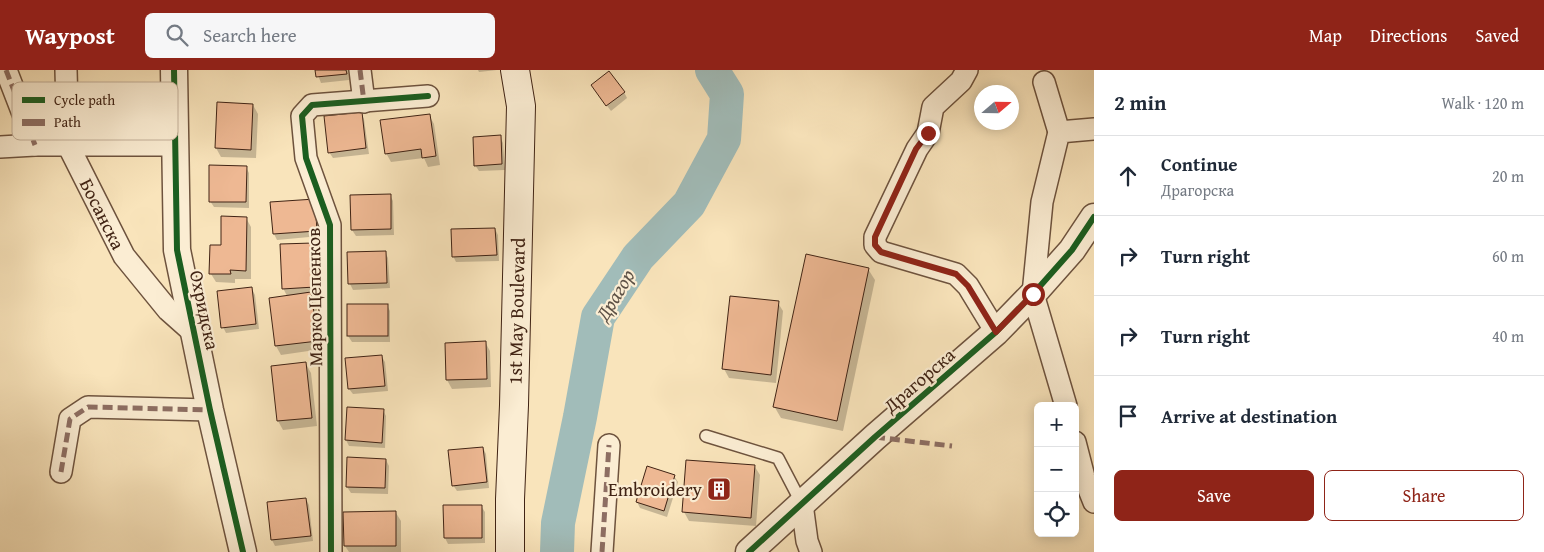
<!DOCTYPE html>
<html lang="en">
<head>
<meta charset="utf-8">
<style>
	body { margin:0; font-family:"Gentium Book Plus",serif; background:#f6f6f7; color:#1f2937 }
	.controls { position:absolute; right:15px; bottom:15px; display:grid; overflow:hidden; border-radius:8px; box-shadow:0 2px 12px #0003 }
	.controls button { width:45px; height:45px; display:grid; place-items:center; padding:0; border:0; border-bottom:1px solid #e0e1e3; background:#fff; color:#1f2937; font:25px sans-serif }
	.compass { position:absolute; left:974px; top:15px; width:45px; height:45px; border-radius:50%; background:#fff; box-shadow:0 2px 12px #0003; rotate:70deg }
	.stop { position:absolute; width:15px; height:15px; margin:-11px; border:4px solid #8f2418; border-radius:50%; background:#fff }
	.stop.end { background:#8f2418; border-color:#fff; box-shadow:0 1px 5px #0008 }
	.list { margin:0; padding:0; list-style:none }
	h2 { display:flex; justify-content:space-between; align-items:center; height:65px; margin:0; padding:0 20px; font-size:21px }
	h2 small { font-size:16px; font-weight:400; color:#747a83 }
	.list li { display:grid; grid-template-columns:32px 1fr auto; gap:15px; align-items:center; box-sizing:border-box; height:80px; padding:0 20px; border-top:1px solid #e0e1e3 }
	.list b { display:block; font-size:19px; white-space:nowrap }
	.list p { margin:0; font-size:16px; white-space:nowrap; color:#747a83 }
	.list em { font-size:16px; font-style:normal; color:#747a83 }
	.actions { display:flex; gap:10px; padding:15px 20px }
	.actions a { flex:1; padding:11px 0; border:1px solid #8f2418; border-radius:8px; text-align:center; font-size:18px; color:#8f2418 }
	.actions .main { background:#8f2418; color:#fff }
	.icon { flex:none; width:28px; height:28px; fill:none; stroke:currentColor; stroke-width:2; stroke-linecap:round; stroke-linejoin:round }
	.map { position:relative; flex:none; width:1094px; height:482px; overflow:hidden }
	header { display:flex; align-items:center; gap:30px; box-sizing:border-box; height:70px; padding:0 25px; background:#8f2418; color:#fff }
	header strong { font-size:24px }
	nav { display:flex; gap:28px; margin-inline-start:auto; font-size:18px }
	.search { width:350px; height:45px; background:#f6f6f7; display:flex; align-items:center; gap:12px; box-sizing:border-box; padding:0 18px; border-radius:8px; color:#747a83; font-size:19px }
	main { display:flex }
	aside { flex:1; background:#fff }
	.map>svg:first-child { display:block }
</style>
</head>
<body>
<header>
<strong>Waypost</strong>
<div class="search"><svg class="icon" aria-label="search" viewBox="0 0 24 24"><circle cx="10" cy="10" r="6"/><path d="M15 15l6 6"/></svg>Search here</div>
<nav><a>Map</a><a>Directions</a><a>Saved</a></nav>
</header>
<main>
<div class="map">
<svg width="1094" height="482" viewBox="0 0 1094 482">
	<rect width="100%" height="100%" fill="#f9e4bb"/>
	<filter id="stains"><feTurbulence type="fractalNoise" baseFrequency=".004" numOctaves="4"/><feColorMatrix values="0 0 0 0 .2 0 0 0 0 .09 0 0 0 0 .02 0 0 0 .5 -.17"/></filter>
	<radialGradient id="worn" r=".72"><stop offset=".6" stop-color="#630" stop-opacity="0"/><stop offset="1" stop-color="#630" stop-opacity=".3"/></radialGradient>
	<g fill="#0003">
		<polygon points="316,0 348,0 349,10 321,13"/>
		<polygon points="478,0 497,0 479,2"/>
		<polygon points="596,21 624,22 627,28 611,41"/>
		<polygon points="253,35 258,44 256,88 221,87 216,78"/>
		<polygon points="361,43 364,49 369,84 333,88 329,82"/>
		<polygon points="429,45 434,54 440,95 428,97 424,88 391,92 386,83"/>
		<polygon points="500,67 503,73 505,100 479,101 475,95"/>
		<polygon points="246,97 249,103 249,138 214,137 210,131"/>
		<polygon points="390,125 393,131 394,165 356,166 352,160"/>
		<polygon points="318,136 320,166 277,170 274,164"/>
		<polygon points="246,148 251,157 251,209 235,209 235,213 216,212 211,204 222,176"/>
		<polygon points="495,159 498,165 499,191 456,192 453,186"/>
		<polygon points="313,174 316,180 318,223 311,223 316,232 322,279 281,285 276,276 287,226 283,218"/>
		<polygon points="385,182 388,188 390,218 353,220 350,214"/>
		<polygon points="868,199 875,210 843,361 781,348 774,336"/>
		<polygon points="252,219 255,225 259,259 226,263 223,257"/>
		<polygon points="778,233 783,241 776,313 729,308 724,299"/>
		<polygon points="387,235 390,241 390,272 352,272 348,266"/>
		<polygon points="485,272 490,281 491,317 452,319 447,310 446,274"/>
		<polygon points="382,287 385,292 388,321 353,324 349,319"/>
		<polygon points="306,294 311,303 317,356 283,360 278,351 272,297"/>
		<polygon points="348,338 383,340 386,346 385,378 349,376 346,370"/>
		<polygon points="483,378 486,384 489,418 457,421 453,415"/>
		<polygon points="386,390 389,396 388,424 351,423 347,417"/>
		<polygon points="755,397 760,405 756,456 689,451 684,442"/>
		<polygon points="674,406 678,412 667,447 640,438 637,432"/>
		<polygon points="306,429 309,435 313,471 275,476 272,470"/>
		<polygon points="481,436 485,442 485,473 448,474 445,468"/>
		<polygon points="396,443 401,451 401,482 349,482 345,476"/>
	</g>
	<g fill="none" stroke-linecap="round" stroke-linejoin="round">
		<polyline stroke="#a1bcb9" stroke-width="34" points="557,482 558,453 580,347 598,247 638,187 689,134 724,69 727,24 712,0"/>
	</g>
	<g fill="#eeb893" stroke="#402314">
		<polygon points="315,0 346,0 347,4 316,7"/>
		<polygon points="609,1 625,22 606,36 591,15"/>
		<polygon points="217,32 253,34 251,80 215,78"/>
		<polygon points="362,42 366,78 328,83 324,46"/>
		<polygon points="430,44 436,86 422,88 421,79 385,84 380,50"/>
		<polygon points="501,65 502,94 474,96 473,67"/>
		<polygon points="209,95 247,96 246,132 209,132"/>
		<polygon points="391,124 391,159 351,160 350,125"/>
		<polygon points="315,129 317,161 273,164 270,132"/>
		<polygon points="221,146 247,147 246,201 230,200 231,204 209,204 210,175 221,175"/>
		<polygon points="495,158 497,185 452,187 451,159"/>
		<polygon points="313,173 315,217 282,219 280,174"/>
		<polygon points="386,181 387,213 348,214 347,182"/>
		<polygon points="806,184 869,198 837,351 773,337"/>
		<polygon points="252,217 256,254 221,258 217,221"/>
		<polygon points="311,222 318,271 275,276 269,228"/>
		<polygon points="730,226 779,231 771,305 722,299"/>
		<rect x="347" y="234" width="41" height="32"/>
		<polygon points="486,271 487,309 446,310 445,273"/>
		<polygon points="382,285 385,316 348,319 345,288"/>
		<polygon points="306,292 312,348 277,351 271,296"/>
		<polygon points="347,337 384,339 382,373 345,370"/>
		<polygon points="483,377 487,412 452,416 448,380"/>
		<polygon points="347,387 386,389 385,418 346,417"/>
		<polygon points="686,390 755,395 751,448 682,442"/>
		<polygon points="647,396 675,405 664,441 636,432"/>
		<polygon points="306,428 311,466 271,470 267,432"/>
		<polygon points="443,435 482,435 482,468 444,468"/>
		<polygon points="396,441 396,476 344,476 343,442"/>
	</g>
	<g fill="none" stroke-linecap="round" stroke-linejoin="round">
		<g stroke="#6e533e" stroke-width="14">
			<polyline id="service" points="706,366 778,388 802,434"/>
		</g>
		<g stroke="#6e533e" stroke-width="24">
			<g id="minor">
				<polyline points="6,0 35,75"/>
				<path id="s1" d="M66 0 68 75 124 186 168 240 195 264"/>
				<polyline points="360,0 364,32"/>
				<polyline points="967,0 961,11 933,37 928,63 917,79 875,167 875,175 881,182 956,204 968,216 996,262"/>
				<polyline points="1044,12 1059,62"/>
				<polyline points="0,77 35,75 174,75"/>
				<polyline points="1066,336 1033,224 1042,132 1059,62 1094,59"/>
				<polyline points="1075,372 1084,407 1094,432"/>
				<polyline points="61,402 70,349 88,337 210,340"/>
				<polyline points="802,434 807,471 811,482"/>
				<polyline points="331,482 330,155 306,88 302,46 312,35 428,26"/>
				<polyline points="602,482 609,375"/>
			</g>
		</g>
		<g stroke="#6e533e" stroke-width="29">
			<g id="tertiary">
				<polyline points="174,0 177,180 210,340 243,482"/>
				<polyline points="749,482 875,367 996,262 1033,224 1072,180 1094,147"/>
			</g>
		</g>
		<g stroke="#402314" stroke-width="30">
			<g id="secondary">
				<path id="s2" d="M510 482V429L514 335 521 36 515 0"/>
			</g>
		</g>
		<use href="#service" stroke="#fbedd3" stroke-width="11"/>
		<use href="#minor" stroke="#fbedd3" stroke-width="21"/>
		<use href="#tertiary" stroke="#fbedd3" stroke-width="26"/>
		<use href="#secondary" stroke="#fbedd3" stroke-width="28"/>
		<g stroke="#8d6e63" stroke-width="5" stroke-dasharray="10 5" stroke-linecap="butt">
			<polyline points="6,0 35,75"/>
			<polyline points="360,0 364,32"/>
			<polyline points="875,367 952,376"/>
			<polyline points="61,402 70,349 88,337 210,340"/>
			<polyline points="602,482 609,375"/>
		</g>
		<g stroke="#fbedd3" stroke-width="9">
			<g id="cycleway">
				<polyline points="174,0 177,180 210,340 243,482"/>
				<polyline points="331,482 330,155 306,88 302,46 312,35 428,26"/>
				<polyline points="749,482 875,367 996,262 1033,224 1072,180 1094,147"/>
			</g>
		</g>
		<use href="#cycleway" stroke="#1b5e20" stroke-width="6"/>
	</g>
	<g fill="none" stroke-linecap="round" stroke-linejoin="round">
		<polyline stroke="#8f2418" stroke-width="6" points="928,63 916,79 875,167 875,175 881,182 956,204 968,216 996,262 1033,224"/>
	</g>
	<defs>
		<g id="building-square" transform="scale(1.25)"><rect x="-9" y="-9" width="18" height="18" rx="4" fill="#8f2418" stroke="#fbedd3"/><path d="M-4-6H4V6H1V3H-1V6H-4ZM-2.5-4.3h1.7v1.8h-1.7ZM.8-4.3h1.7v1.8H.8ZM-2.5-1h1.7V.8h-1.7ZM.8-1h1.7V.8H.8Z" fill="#fff"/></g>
	</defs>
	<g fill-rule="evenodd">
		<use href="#building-square" x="719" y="419"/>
	</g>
	<g text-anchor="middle" stroke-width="4.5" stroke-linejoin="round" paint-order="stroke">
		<g font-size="19" fill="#402314" stroke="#fbedd3">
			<text dy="7" stroke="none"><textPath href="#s1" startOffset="152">Босанска</textPath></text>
			<text transform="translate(314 227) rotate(-91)" y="7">Марко Цепенков</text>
			<text transform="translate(205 240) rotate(78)" y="7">Охридска</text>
			<text dy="7" stroke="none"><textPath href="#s2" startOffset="241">1st May Boulevard</textPath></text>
			<text transform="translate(919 310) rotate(-41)" y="7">Драгорска</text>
		</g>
		<g font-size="19" fill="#402314" stroke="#fbedd3" text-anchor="end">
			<text x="702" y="426">Embroidery</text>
		</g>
		<g font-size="20" font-style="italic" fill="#5d5146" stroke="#fbedd3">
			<text transform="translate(615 225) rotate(-59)" y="7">Драгор</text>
		</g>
	</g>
	<rect x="12" y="12" width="166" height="58" rx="8" fill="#fbedd3" stroke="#c3b09a" stroke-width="1"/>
	<rect x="22" y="27" width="23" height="6" fill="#1b5e20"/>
	<rect x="22" y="49" width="23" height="7" fill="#8d6e63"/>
	<g font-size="14" fill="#402314">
		<text x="54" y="35">Cycle path</text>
		<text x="54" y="57">Path</text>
	</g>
	<rect width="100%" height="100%" filter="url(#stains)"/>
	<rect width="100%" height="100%" fill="url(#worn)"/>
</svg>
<div class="controls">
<button>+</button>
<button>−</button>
<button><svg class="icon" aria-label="locate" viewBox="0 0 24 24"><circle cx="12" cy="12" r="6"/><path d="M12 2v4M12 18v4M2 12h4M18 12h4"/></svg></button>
</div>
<svg class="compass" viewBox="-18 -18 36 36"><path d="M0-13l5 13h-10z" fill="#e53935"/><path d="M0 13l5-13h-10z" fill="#747a83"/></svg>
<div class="stop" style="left:1033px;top:224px"></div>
<div class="stop end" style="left:928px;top:63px"></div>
</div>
<aside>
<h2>2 min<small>Walk · 120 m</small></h2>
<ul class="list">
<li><svg class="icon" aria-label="ahead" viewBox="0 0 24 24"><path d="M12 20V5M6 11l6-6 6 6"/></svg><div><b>Continue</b><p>Драгорска</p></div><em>20 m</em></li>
<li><svg class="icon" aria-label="right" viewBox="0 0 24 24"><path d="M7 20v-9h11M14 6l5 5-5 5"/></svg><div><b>Turn right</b></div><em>60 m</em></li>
<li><svg class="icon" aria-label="right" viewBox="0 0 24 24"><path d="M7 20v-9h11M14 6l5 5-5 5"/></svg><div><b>Turn right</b></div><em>40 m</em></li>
<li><svg class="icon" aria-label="arrive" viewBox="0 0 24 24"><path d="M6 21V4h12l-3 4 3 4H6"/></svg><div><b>Arrive at destination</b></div></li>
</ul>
<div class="actions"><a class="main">Save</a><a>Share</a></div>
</aside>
</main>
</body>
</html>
